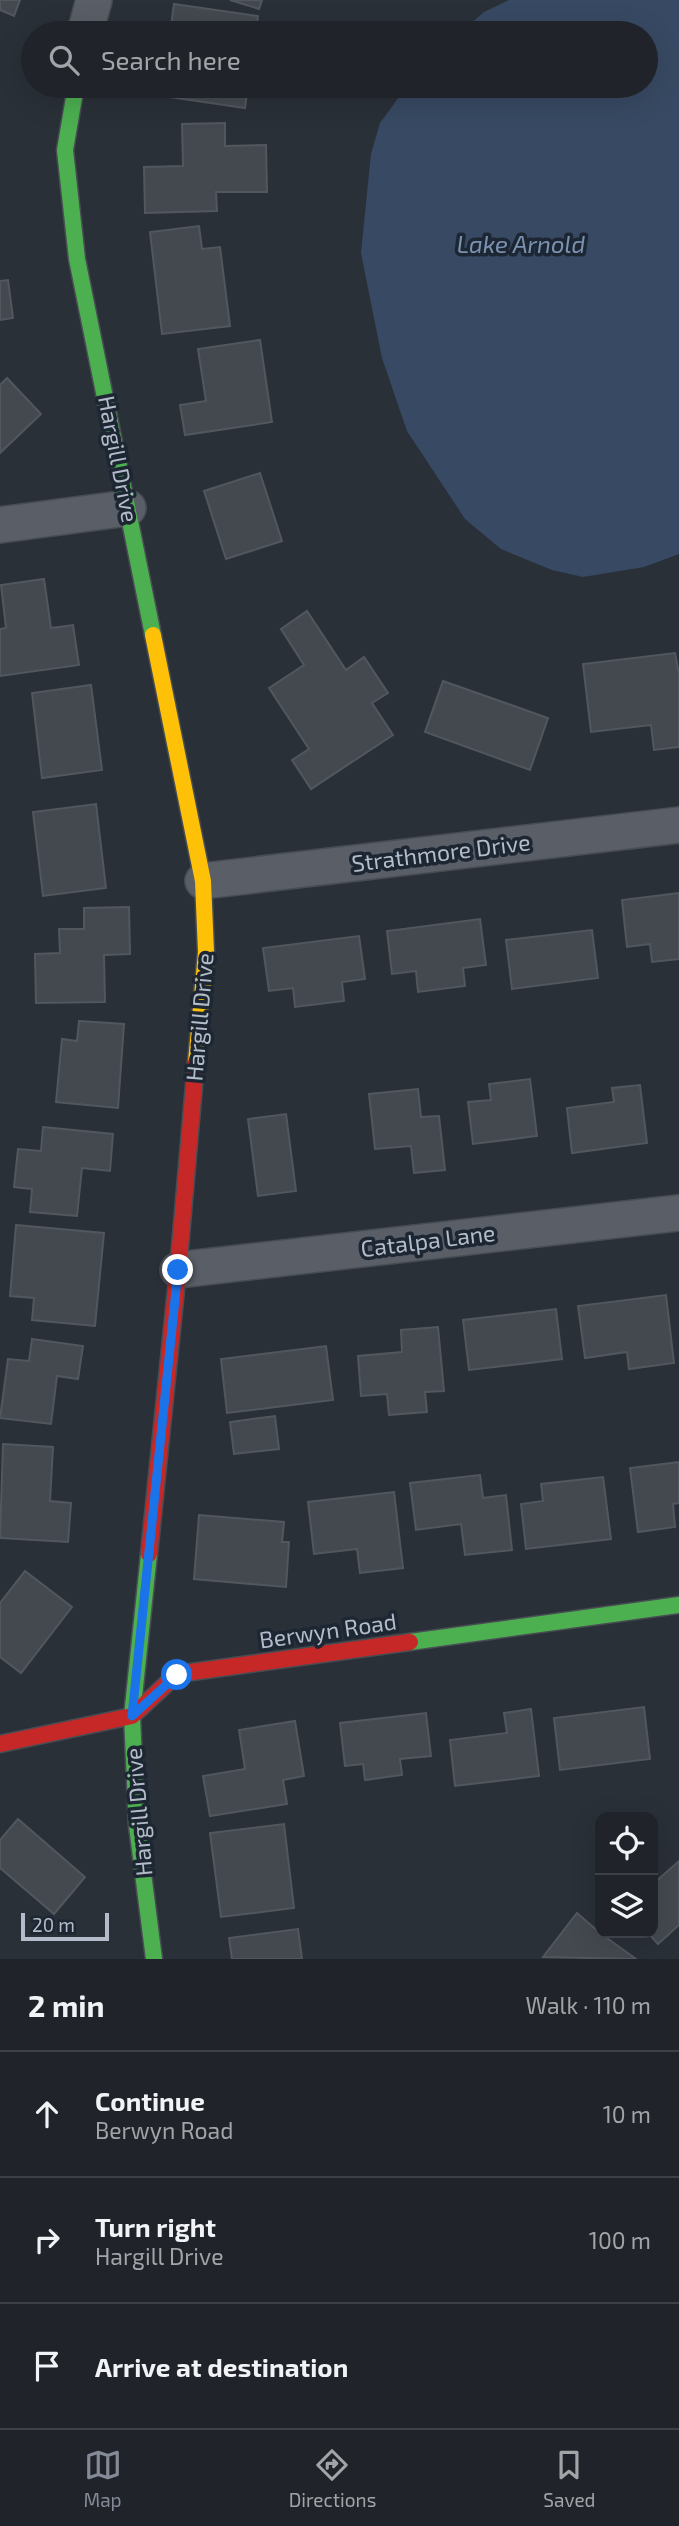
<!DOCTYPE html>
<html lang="en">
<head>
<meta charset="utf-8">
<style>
	body { margin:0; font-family:"Exo 2",sans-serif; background:#2d3036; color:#f1f3f6 }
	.controls { position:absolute; right:21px; bottom:21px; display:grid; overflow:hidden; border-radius:14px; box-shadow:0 7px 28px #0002 }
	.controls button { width:63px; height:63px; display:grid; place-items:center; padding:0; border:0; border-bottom:2px solid #3d4147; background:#20242a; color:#f1f3f6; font:35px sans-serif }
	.scale { position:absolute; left:21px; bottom:18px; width:88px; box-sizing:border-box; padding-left:7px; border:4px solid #b4bcc9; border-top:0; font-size:19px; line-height:24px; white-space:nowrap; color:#b4bcc9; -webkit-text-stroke:5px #1d2633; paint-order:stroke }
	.stop { position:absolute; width:21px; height:21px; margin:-16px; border:5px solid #1a73e8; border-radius:50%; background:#fff }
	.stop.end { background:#1a73e8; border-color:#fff; box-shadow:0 2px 7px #0008 }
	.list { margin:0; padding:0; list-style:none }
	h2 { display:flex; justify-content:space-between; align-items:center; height:91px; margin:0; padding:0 28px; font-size:30px }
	h2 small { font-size:23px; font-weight:400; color:#a2a4a8 }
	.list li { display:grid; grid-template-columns:46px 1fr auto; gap:21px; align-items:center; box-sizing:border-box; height:126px; padding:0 28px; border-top:2px solid #3d4147 }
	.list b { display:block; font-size:26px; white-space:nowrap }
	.list p { margin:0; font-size:23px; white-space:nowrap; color:#a2a4a8 }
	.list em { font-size:23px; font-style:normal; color:#a2a4a8 }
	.icon { flex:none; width:38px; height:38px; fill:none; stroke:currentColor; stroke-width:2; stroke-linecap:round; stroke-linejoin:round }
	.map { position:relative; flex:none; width:679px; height:1959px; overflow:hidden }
	.search { position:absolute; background:#20242a; box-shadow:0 7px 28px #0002; left:21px; right:21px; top:21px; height:77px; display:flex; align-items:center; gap:18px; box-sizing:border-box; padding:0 24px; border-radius:38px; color:#a2a4a8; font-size:26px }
	.sheet { height:469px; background:#20242a }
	nav { display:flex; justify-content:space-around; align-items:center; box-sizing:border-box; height:98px; border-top:2px solid #3d4147; background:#20242a; font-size:19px; color:#a2a4a8 }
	nav a { display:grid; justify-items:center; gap:4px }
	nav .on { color:#848b96 }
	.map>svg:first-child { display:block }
</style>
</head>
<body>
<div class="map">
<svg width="679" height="1959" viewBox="0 0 679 1959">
	<rect width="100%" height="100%" fill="#2a3038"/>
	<polygon fill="#384963" points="509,0 679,0 679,554 644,567 583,577 552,570 501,549 465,519 407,431 382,358 361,253 371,154 380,123 407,86 646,86 646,33 460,33 484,12"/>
	<g fill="#444950" stroke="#52575f" stroke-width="2">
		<polygon points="0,0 20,0 14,16 0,10"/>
		<polygon points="230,0 262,0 259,9"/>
		<polygon points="174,4 258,16 256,33 170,33"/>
		<polygon points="163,86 248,86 245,108 162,96"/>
		<polygon points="225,123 225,146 266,145 267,192 216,192 217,211 145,213 144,167 183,166 182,124"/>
		<polygon points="199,226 202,249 220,247 230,326 162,334 150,232"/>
		<polygon points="8,280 13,318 0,320 0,281"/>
		<polygon points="260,340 272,422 185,435 180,405 206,401 198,349"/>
		<polygon points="7,378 41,414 0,453 0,385"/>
		<polygon points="260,473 282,541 226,559 204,491"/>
		<polygon points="44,579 51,628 73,625 79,665 0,676 0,629 6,628 1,585"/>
		<polygon points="307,611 346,670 364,657 388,693 372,703 393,735 311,789 292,760 309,749 269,688 304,665 281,629"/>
		<polygon points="675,653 679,674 679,747 654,750 651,725 591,732 583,664"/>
		<polygon points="443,681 548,718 530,770 425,732"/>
		<polygon points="91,685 102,770 42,778 32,693"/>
		<polygon points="96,804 106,888 43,896 33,812"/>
		<polygon points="679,893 679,959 652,962 650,944 627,947 622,900"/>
		<polygon points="129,907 130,954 104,955 105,1002 36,1003 35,954 60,953 59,929 84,929 84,908"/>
		<polygon points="480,919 486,965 463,968 465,986 418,992 416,971 392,974 387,931"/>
		<polygon points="592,930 598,978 512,989 506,940"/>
		<polygon points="359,936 365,979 342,982 344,1001 295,1007 293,988 269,991 263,948"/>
		<polygon points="79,1021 124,1024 118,1108 56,1102 62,1039 77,1041"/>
		<polygon points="530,1079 537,1136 473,1144 468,1102 491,1100 489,1084"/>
		<polygon points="640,1085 647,1143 572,1153 567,1108 614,1102 612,1088"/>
		<polygon points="418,1089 421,1117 439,1116 445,1170 414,1173 411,1146 375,1149 369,1094"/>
		<polygon points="286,1114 296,1191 258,1196 248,1119"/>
		<polygon points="43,1127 113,1134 110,1171 82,1168 77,1216 30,1212 32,1189 14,1187 18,1149 41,1151"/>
		<polygon points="16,1225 104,1233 95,1326 32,1320 34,1298 10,1296"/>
		<polygon points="666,1295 674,1363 629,1369 627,1352 585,1358 578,1306"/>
		<polygon points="556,1309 562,1359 469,1370 463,1320"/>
		<polygon points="438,1327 444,1391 425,1392 427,1412 389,1415 387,1394 361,1396 358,1356 402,1352 401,1330"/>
		<polygon points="32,1339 83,1346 78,1379 57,1376 51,1424 0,1418 8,1359 29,1361"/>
		<polygon points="326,1346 333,1400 227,1413 221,1359"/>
		<polygon points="275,1416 279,1449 234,1454 230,1422"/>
		<polygon points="3,1444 53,1447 50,1501 71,1503 68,1542 0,1538"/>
		<polygon points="679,1462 679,1503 673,1504 675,1527 638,1532 630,1468"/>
		<polygon points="480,1475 483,1498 506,1495 512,1550 465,1555 461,1524 416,1530 410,1483"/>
		<polygon points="603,1477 611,1539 526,1549 521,1504 543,1501 541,1484"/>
		<polygon points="394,1492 403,1568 360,1573 357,1549 314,1554 308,1502"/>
		<polygon points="199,1515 284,1522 282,1542 289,1542 286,1587 194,1579"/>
		<polygon points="25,1571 72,1607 21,1673 0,1657 0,1603"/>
		<polygon points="644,1707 650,1759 560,1770 554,1718"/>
		<polygon points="531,1709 539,1776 455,1786 450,1740 507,1733 504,1713"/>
		<polygon points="426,1713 431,1756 400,1759 402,1775 365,1780 363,1764 345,1766 340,1723"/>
		<polygon points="295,1721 304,1776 283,1780 287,1804 210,1816 203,1776 245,1769 239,1730"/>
		<polygon points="18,1819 85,1877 54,1914 0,1868 0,1840"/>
		<polygon points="284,1824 294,1908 221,1917 210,1833"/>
		<polygon points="679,1861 679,1925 658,1944 648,1933 653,1933 653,1884"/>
		<polygon points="577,1913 600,1933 636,1959 543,1957"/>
		<polygon points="298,1929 302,1959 232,1959 229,1938"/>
	</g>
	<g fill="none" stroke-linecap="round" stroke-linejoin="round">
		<g stroke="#484c53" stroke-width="38">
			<g id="street">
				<polyline points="85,33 94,0"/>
				<polyline points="0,525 128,508"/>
				<polyline points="203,881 679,825"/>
				<polyline points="178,1270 679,1213"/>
			</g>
		</g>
		<g stroke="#484c53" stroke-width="19">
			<g id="fast">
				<polyline points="76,86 65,150 77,259 153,635"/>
				<polyline points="149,1554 132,1716 137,1826 154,1959"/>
				<polyline points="410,1642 679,1605"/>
			</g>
		</g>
		<g stroke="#484c53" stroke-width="19">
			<polyline id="slow" points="153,635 203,881 206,952 196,1062"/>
		</g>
		<g stroke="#484c53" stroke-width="19">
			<g id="jam">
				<polyline points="149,1554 178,1270 196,1062"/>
				<polyline points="0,1744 132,1716 177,1674 410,1642"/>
			</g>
		</g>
		<use href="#street" stroke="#5a5e66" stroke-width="35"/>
		<use href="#fast" stroke="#4caf50" stroke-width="16"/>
		<use href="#slow" stroke="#ffc107" stroke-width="16"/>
		<use href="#jam" stroke="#c62828" stroke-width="16"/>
	</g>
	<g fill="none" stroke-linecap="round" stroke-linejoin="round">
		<polyline stroke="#1a73e8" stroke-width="9" points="177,1675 132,1716 178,1270"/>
	</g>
	<g text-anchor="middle" stroke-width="7" stroke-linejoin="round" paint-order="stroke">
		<g font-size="23" fill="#b4bcc9" stroke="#1d2633">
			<text transform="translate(118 459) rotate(79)" y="8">Hargill Drive</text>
			<text transform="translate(441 853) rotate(-7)" y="8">Strathmore Drive</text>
			<text transform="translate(200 1017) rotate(-85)" y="8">Hargill Drive</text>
			<text transform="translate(428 1241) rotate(-7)" y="8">Catalpa Lane</text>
			<text transform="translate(328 1631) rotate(-8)" y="8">Berwyn Road</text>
			<text transform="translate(139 1812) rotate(-95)" y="8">Hargill Drive</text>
		</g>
		<g font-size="24" font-style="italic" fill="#7c92b1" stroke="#1d2633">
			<text x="521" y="253">Lake Arnold</text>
		</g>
	</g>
</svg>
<div class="controls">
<button><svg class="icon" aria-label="locate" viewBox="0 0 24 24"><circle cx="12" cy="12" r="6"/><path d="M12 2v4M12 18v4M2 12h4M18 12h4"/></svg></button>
<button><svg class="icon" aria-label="layers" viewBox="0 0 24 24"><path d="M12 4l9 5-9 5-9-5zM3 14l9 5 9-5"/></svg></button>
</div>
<div class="scale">20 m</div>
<div class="stop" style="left:177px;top:1675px"></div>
<div class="stop end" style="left:178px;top:1270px"></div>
<div class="search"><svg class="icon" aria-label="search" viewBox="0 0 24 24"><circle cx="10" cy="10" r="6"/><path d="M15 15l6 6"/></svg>Search here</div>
</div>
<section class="sheet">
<h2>2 min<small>Walk · 110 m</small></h2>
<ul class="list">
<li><svg class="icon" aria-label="ahead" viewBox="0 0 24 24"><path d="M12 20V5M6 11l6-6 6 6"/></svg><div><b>Continue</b><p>Berwyn Road</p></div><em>10 m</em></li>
<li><svg class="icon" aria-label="right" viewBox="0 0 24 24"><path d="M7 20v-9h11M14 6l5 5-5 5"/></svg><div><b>Turn right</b><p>Hargill Drive</p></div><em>100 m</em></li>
<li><svg class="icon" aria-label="arrive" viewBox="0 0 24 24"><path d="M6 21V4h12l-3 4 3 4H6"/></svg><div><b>Arrive at destination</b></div></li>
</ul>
</section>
<nav>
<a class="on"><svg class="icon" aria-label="map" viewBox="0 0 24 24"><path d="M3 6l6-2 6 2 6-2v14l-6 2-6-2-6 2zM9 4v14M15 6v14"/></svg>Map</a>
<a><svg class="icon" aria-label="directions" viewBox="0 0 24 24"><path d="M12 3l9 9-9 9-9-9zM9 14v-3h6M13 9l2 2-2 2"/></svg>Directions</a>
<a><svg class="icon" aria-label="saved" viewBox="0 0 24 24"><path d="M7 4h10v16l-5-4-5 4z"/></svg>Saved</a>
</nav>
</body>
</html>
